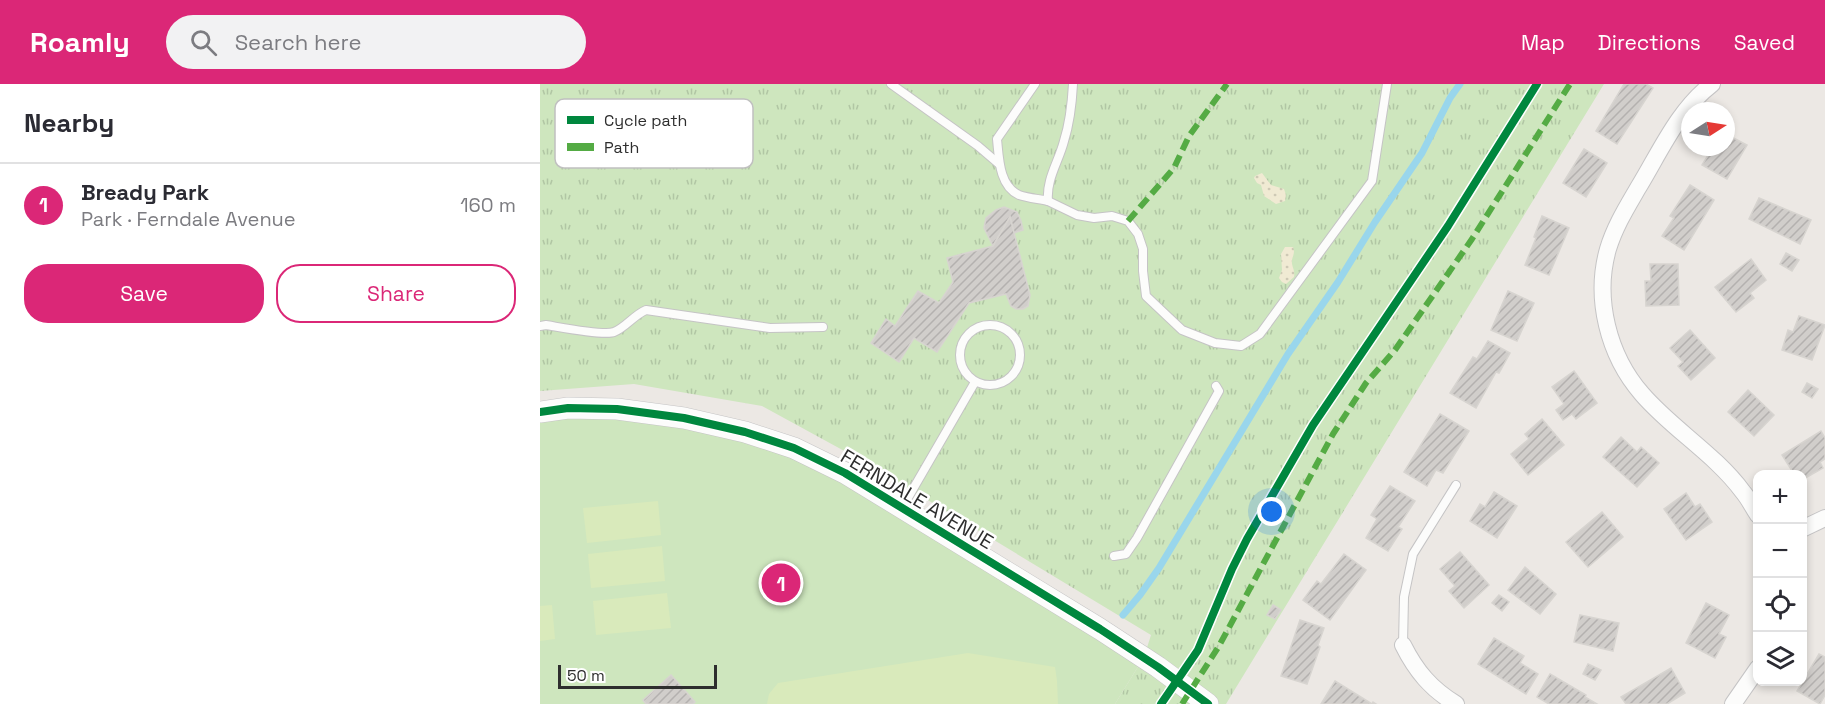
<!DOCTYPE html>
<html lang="en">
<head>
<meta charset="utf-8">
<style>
	body { margin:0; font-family:"Space Grotesk",sans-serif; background:#f2f2f3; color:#2b2b33 }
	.controls { position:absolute; right:18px; bottom:18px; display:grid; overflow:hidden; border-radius:12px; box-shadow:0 3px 9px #0003 }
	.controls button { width:54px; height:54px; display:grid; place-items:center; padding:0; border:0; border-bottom:2px solid #e1e1e2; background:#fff; color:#2b2b33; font:30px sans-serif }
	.compass { position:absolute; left:1141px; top:18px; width:54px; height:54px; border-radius:50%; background:#fff; box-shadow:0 3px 9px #0003; rotate:78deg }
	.scale { position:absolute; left:18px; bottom:15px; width:159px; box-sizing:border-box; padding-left:6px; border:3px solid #2e2e2e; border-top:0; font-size:16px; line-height:21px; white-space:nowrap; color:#2e2e2e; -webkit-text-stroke:4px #fff; paint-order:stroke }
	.you { position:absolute; left:732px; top:428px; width:21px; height:21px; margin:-15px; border:4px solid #fff; border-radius:50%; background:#1a73e8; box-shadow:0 0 0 9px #1a73e833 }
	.badge { display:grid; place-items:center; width:39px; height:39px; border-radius:50%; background:#db2777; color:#fff; font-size:20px; font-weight:700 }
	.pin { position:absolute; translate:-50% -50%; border:3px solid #fff; box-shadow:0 2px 6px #0006 }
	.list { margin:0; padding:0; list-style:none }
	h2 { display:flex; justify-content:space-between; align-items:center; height:78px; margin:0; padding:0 24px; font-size:26px }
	h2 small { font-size:20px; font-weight:400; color:#7c7c81 }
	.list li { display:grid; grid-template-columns:39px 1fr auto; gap:18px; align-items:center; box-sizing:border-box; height:84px; padding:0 24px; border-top:2px solid #e1e1e2 }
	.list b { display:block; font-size:22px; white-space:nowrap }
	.list p { margin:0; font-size:20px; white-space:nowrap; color:#7c7c81 }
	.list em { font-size:20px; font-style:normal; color:#7c7c81 }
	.actions { display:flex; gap:12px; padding:18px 24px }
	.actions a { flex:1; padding:14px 0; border:2px solid #db2777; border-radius:24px; text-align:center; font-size:21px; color:#db2777 }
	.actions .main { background:#db2777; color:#fff }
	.icon { flex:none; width:33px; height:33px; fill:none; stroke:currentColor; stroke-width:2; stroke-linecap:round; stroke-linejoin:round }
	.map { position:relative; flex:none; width:1285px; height:620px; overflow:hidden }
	header { display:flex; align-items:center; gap:36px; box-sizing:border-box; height:84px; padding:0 30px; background:#db2777; color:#fff }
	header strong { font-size:28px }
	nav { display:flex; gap:33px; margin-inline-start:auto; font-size:21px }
	.search { width:420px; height:54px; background:#f2f2f3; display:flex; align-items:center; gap:15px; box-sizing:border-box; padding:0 21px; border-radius:33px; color:#7c7c81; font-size:22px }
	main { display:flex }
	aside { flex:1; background:#fff }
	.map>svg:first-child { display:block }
</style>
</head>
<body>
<header>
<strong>Roamly</strong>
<div class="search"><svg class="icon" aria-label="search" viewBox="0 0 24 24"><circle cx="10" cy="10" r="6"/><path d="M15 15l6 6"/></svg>Search here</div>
<nav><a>Map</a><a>Directions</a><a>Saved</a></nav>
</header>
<main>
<aside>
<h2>Nearby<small></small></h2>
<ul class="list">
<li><span class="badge">1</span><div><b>Bready Park</b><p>Park · Ferndale Avenue</p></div><em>160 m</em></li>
</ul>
<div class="actions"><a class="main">Save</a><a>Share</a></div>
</aside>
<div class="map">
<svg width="1285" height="620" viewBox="0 0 1285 620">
	<defs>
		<pattern id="grass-tufts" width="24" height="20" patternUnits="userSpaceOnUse" patternTransform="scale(1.5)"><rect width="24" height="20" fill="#cee6be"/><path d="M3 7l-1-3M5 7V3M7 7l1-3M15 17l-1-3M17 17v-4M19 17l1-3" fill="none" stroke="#b1c6a4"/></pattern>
		<pattern id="sand-dots" width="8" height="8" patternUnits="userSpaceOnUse" patternTransform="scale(1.5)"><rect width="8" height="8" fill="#f0ead3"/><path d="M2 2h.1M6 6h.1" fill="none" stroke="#cec9b5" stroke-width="1.8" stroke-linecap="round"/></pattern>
		<pattern id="building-hatch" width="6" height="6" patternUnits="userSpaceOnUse" patternTransform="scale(1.5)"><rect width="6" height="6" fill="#d1cecb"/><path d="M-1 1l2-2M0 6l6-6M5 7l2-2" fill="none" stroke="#b4b1af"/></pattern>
	</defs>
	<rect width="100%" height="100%" fill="#ece8e4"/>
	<polygon fill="url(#grass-tufts)" points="0,0 1064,0 686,620 575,620 604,573 611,551 386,415 308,369 222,322 94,300 0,307"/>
	<g fill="url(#sand-dots)">
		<polygon points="722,89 731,101 744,105 746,111 745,117 736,120 724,112 721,101 717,99 714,94 715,92"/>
		<path d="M745 163H753C756 170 751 173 752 180 753 185 755 187 754 193L746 200 742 198 739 194 742 186 741 170Z"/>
	</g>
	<polygon fill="#cee6be" points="28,324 216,351 362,424 604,573 575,620 0,620 0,327"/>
	<g fill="#d9eabb">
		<polygon points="118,417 121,451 47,459 43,424"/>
		<polygon points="122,462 125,497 51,504 48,470"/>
		<polygon points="127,509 131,544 56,551 53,517"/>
		<polygon points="12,521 15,555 0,557 0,522"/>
		<polygon points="428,569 515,583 517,597 518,620 227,620 229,610 238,599"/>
	</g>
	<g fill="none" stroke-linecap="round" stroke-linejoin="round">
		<polyline stroke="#99d6ec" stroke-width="7" points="583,531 600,511 619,484 748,270 798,198 835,138 882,69 910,14 920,0"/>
	</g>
	<g fill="url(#building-hatch)" stroke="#d7d4d0" stroke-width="1.5">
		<polygon points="1084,0 1106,0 1113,4 1077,60 1056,47"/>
		<polygon points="1186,50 1207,61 1187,95 1162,81 1173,63 1186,63"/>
		<polygon points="1044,65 1067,79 1046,113 1023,99"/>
		<polygon points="1150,101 1174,116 1144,166 1122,152 1134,134 1130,132"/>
		<polygon points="1219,114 1271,136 1260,160 1209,135"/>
		<polygon points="464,123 477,128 481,137 483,146 474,149 470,133 453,162 444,144 446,134 456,126"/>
		<polygon points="1002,132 1029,144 1009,191 985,181 996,154 994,153"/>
		<polygon points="470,133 490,211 488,222 483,225 476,225 471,222 466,210 429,219 397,268 374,254 359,278 331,259 346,235 355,242 378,207 399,219 413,198 407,174 453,162"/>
		<polygon points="1246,169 1259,176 1252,187 1240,180"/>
		<polygon points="1211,175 1226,196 1210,209 1214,214 1196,228 1175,203"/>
		<polygon points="1110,180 1138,180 1139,221 1106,222 1105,197 1111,197"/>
		<polygon points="968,207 994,219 977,257 951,246"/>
		<polygon points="1259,232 1285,241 1272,276 1242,266 1248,246 1253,248"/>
		<polygon points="1150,246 1175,274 1151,296 1138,282 1143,278 1130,264"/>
		<polygon points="948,257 970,269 959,289 956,288 936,324 910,309 933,273 937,275"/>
		<polygon points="1034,287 1057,319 1036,335 1032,330 1023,336 1016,326 1024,320 1012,303"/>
		<polygon points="1267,299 1278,305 1272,314 1262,308"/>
		<polygon points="1208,306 1234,331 1214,352 1188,328"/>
		<polygon points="900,330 929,347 903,389 896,386 887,402 864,388"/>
		<polygon points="1002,335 1024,361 988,391 971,370 989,355 985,350"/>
		<polygon points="1281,347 1285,354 1285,375 1280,378 1283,384 1262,396 1262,390 1254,390 1242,371"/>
		<polygon points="1081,353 1097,368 1101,363 1119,379 1097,403 1063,373"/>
		<polygon points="850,402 875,417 858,443 862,445 848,467 826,454 837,435 831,431"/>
		<polygon points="954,408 977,422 957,454 930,437 940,420 945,423"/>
		<polygon points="1146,409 1155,423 1160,420 1172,438 1146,456 1124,425"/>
		<polygon points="1062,428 1083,453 1048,483 1026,458"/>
		<polygon points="920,468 949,501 924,524 909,507 915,502 900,485"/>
		<polygon points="804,470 826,486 790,536 763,516 777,497 781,500"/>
		<polygon points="985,483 1016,510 1000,530 968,506"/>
		<polygon points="959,511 969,518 962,527 952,519"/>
		<polygon points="1166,519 1189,531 1179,550 1186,553 1175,574 1146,559"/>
		<polygon points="733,521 741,526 735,535 727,531"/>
		<polygon points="1040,531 1079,539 1073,567 1034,558"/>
		<polygon points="760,536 784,544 778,561 780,563 767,600 741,592"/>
		<polygon points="954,554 984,572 980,579 998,590 986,610 938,580"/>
		<polygon points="1279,570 1285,573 1285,611 1280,620 1257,607"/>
		<polygon points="1048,580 1061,586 1055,596 1043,590"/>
		<polygon points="1131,584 1145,609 1127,620 1086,620 1081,613"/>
		<polygon points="1010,590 1046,611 1045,613 1057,620 1009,620 997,613"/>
		<polygon points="131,591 155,618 153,620 106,620 103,616"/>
		<polygon points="795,597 832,620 833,618 836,620 781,620"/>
	</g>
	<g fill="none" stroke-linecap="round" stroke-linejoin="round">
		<g stroke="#c5c4c5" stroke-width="10">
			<g id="service">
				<polyline points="351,0 438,62 459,80"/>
				<path d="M495 0 457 55C459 74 459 102 479 111 488 114 499 115 508 117 506 95 519 77 524 57 530 38 532 19 533 0"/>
				<polyline points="508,117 537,131 554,134 572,132 588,137 598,150 603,165 603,187 606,212 642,246 675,259 701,262 720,250 832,97 847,0"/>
				<circle cx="450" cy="271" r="30"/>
				<path d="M0 242 6 241C19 243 64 252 74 248 85 244 94 231 106 226L230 244 283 243"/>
				<polyline points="362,424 435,298"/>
				<polyline points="574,472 586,470 597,454 679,307 676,302"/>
				<polyline points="863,561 864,513 873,470 916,401"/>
			</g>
		</g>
		<g stroke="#c5c4c5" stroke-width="18">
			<g id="minor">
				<path d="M1172 0C1138 26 1120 68 1098 104 1087 123 1075 142 1068 165 1054 214 1068 271 1102 310 1132 345 1175 370 1203 408 1209 415 1213 424 1218 431"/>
				<polyline points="1262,445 1285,434"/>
				<path d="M863 561C876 587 891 605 916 620"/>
				<polyline points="1193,620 1218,584"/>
			</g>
		</g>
		<g stroke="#c5c4c5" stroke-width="22">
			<polyline id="tertiary" points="0,328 28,324 77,325 144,334 205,348 254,364 305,389 560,545 618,583 668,620"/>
		</g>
		<use href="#service" stroke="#fcfcfb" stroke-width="8"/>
		<use href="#minor" stroke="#fcfcfb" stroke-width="16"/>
		<use href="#tertiary" stroke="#fcfcfb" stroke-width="21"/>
		<g stroke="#54ab44" stroke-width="6" stroke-dasharray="12 6" stroke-linecap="butt">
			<polyline points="588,137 634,84 649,52 687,0"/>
			<polyline points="642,620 679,562 793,350 826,299 855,266 932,155 1030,0"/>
		</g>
		<g stroke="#fff" stroke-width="11">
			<g id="cycleway">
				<polyline points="0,328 28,324 77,325 144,334 205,348 254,364 305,389 560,545 618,583 668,620"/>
				<polyline points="621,620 658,566 692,485 707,455 773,341 908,142 997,0"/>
			</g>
		</g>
		<use href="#cycleway" stroke="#00873e" stroke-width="8"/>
	</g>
	<g text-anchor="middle" stroke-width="5" stroke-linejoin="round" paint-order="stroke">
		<g font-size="20" fill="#2e2e2e" stroke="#fff">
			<text transform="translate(377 415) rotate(31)" y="7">FERNDALE AVENUE</text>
		</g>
	</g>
	<rect x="15" y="15" width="198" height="69" rx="9" fill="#fff" stroke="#c0c0c0" stroke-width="1.5"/>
	<rect x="27" y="32" width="27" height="8" fill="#00873e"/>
	<rect x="27" y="59" width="27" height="8" fill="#54ab44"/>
	<g font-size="16" fill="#2e2e2e">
		<text x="64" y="42">Cycle path</text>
		<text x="64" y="69">Path</text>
	</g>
</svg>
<div class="controls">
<button>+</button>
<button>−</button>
<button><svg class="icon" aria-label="locate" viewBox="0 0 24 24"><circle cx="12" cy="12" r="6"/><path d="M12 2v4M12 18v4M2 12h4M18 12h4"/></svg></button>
<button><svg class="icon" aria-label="layers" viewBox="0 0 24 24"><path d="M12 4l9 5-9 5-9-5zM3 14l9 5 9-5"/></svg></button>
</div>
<svg class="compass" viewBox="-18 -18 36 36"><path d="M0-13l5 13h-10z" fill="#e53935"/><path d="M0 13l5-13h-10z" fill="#7c7c81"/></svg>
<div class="scale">50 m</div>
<div class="you"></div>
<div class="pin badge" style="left:241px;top:499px">1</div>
</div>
</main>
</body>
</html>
